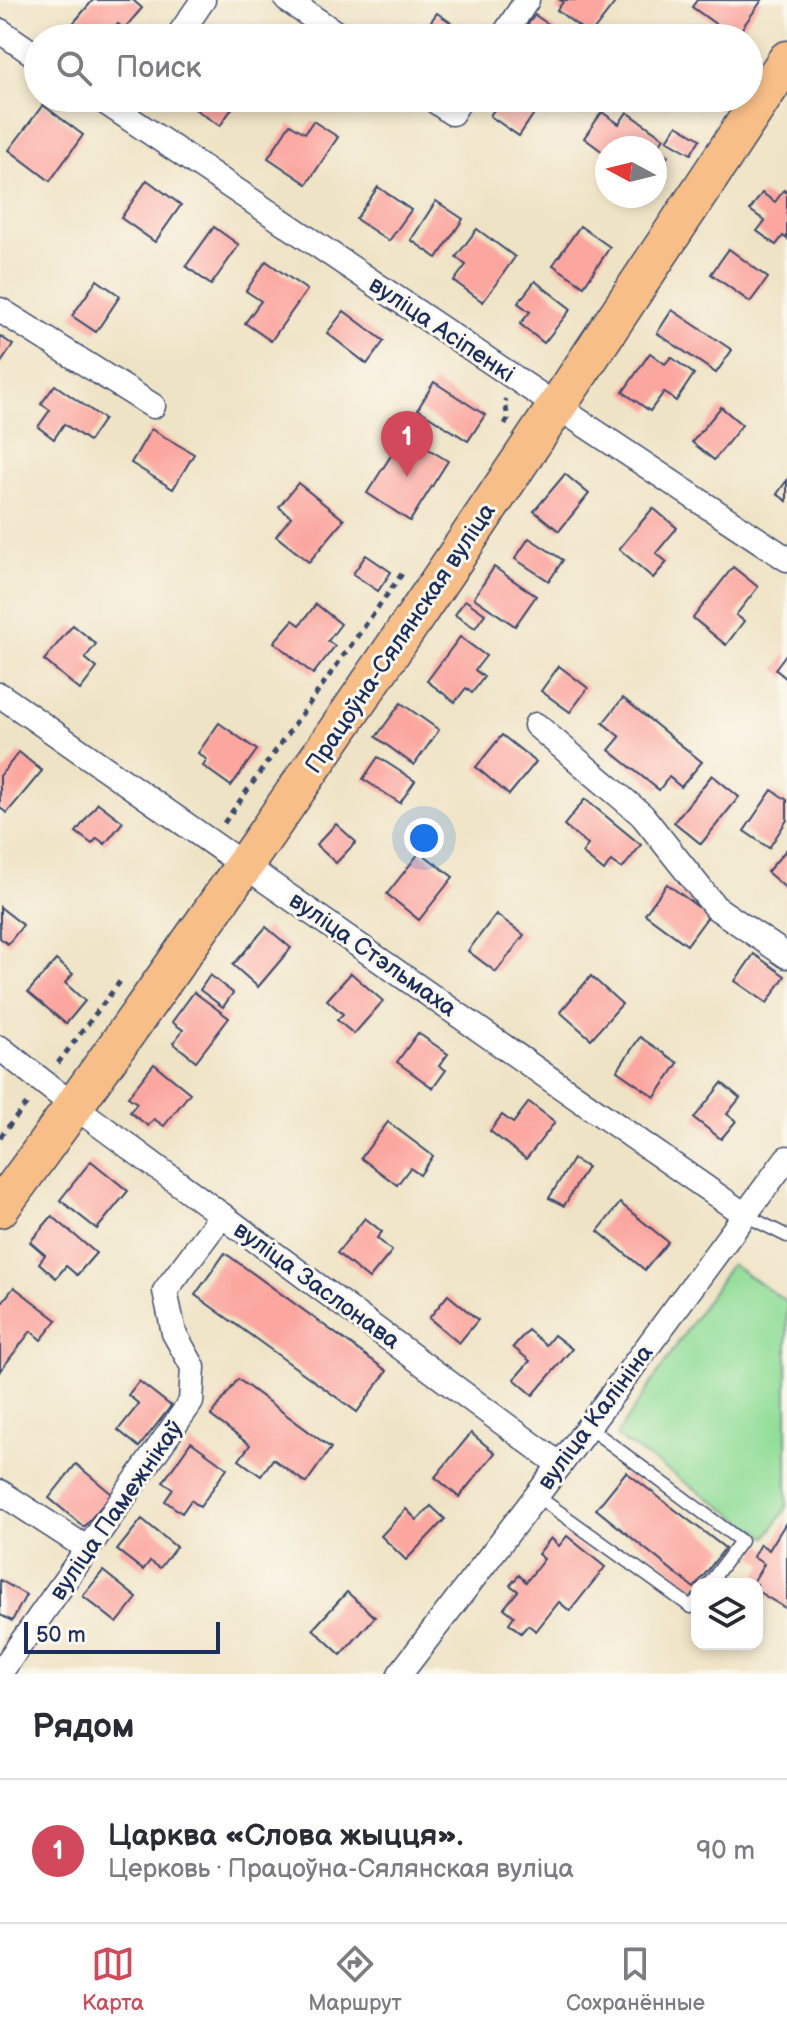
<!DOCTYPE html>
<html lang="ru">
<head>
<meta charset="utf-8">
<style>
	body { margin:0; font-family:"Balsamiq Sans",sans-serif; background:#f2f2f3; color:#2b2b33 }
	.controls { position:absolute; right:24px; bottom:24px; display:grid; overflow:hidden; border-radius:16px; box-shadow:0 4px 12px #0003 }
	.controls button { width:72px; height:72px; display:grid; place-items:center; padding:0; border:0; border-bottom:2px solid #e1e1e2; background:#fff; color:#2b2b33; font:40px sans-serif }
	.compass { position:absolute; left:595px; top:136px; width:72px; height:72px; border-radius:50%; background:#fff; box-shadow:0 4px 12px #0003; rotate:277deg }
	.scale { position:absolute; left:24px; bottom:20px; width:196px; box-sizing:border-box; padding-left:8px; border:4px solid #1b2f5e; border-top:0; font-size:22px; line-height:28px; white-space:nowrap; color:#1b2f5e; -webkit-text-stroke:6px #fbf7ec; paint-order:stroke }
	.you { position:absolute; left:424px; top:838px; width:28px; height:28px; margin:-20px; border:6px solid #fff; border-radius:50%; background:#1a73e8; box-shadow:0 0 0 12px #1a73e833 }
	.badge { display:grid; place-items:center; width:52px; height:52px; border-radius:50%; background:#d1495b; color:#fff; font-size:26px; font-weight:700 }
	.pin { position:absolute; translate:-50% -66px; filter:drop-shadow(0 2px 4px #0008) }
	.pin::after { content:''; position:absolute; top:42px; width:28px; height:24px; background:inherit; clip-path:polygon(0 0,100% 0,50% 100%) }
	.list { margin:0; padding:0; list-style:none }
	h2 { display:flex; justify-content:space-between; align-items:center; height:104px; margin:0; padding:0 32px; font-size:34px }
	h2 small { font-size:26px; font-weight:400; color:#7c7c81 }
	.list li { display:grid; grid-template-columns:52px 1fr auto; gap:24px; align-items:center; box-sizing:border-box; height:144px; padding:0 32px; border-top:2px solid #e1e1e2 }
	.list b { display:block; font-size:30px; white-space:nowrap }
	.list p { margin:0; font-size:26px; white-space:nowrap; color:#7c7c81 }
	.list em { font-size:26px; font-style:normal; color:#7c7c81 }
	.icon { flex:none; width:44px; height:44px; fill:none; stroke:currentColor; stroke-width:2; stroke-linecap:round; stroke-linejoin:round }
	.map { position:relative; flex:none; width:787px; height:1674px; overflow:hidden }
	.search { position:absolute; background:#fff; box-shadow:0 4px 12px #0003; left:24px; right:24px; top:24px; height:88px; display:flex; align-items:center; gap:20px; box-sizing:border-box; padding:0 28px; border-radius:44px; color:#7c7c81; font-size:30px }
	.sheet { height:248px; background:#fff }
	nav { display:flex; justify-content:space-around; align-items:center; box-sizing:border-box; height:112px; border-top:2px solid #e1e1e2; background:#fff; font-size:22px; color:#7c7c81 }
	nav a { display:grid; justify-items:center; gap:4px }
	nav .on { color:#d1495b }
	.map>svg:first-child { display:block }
</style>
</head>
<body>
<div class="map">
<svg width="787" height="1674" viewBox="0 0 787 1674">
	<rect width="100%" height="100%" fill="#fbf7ec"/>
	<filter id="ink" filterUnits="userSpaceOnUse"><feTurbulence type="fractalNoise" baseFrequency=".0125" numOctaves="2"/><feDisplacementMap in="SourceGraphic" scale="16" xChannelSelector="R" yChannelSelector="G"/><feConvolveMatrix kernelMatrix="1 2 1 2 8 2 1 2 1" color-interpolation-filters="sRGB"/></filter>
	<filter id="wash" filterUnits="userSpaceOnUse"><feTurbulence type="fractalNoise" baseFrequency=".006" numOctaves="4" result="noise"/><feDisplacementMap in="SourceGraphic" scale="32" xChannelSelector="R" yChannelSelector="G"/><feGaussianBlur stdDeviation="1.8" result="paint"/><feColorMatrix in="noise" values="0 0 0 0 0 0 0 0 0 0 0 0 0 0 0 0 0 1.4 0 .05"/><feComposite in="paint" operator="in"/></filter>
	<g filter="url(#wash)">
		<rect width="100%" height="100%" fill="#efe3c5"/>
		<polygon fill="#93de9a" stroke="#57867c" stroke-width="2" points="731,1264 787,1302 787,1507 767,1537 616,1436"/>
		<g id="blocks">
			<g fill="#fba69f">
				<polygon points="93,0 133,0 142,8 124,29 118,24 106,38 83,38 70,27"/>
				<polygon points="560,0 617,0 590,35 557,10 563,2"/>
				<polygon points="697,0 762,0 735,38 692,7"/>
				<polygon points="437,13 473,38 419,38"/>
				<polygon points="535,15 558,31 553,38 517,38"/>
				<polygon points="179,98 233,98 237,101 220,126"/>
				<polygon points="490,98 541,98 543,100 519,136 490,116 498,103"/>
				<polygon points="43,105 83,135 50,181 9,150"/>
				<polygon points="602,112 619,124 627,112 664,138 657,148 668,156 655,175 655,148 607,148 607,155 584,138"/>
				<polygon points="313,121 338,137 307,184 268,158 290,124 305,133"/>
				<polygon points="677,125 700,139 691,154 667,140"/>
				<polygon points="147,180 181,205 155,242 121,218"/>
				<polygon points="378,187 411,210 389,241 356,219"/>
				<polygon points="784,190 787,193 787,239 783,236 776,245 757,231 765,221 750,210 762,193 775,202"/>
				<polygon points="436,201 463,219 437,258 411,240"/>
				<polygon points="580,226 610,247 584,286 553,265"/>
				<polygon points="214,227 239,245 211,285 186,266"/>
				<polygon points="477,229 515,257 483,302 454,281 466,265 456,257"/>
				<polygon points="729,249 768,278 750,302 711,274"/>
				<polygon points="266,261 307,290 271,341 245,323 261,301 246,291"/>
				<polygon points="97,280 120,296 96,332 72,316"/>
				<polygon points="535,281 571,309 544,343 520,324 530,312 518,303"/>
				<polygon points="672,310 732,350 716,373 657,333"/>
				<polygon points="344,311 384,341 367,364 327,333"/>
				<polygon points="0,336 13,345 0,364"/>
				<polygon points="650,353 665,364 671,357 694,374 676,401 664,392 650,411 623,392"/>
				<polygon points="434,382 485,415 468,441 418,409"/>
				<polygon points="55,385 104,419 89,441 64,424 54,439 38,427 50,410 41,404"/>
				<polygon points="721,407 742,425 714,460 692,442"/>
				<polygon points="151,429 194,454 173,489 131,463"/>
				<polygon points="399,443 415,453 420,444 448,461 410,521 367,493"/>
				<polygon points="565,474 589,494 559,531 534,511"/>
				<polygon points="787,480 787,501 777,494"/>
				<polygon points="298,483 344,520 309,562 276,536 291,517 279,507"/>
				<polygon points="653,508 677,528 656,553 667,562 653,578 619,549"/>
				<polygon points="529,538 563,560 549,581 515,559"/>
				<polygon points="366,555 391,572 378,591 353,574"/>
				<polygon points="494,567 536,596 515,626 474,598"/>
				<polygon points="733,567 758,587 736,615 744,621 726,645 693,618"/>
				<polygon points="465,600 485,614 475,628 455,615"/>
				<polygon points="316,604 341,624 328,641 335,646 313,674 274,642 293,620 300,625"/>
				<polygon points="73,625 96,644 85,658 97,668 80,690 44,660"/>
				<polygon points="460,637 486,656 475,670 484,677 472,693 466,688 455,702 427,681"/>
				<polygon points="787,653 787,679 775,669"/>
				<polygon points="559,666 588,688 570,712 541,691"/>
				<polygon points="623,698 702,762 681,787 669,777 659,790 609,750 620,737 603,723"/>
				<polygon points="401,703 439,730 414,765 376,737"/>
				<polygon points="219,723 257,750 231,786 203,766 207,760 198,753"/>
				<polygon points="502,735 536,762 509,795 476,767"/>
				<polygon points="19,752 42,771 7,813 0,808 0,776"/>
				<polygon points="378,757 415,781 400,803 363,779"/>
				<polygon points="712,775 739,797 701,844 674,822"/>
				<polygon points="772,790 787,800 787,820 769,848 744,831"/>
				<polygon points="585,799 641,845 622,869 611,861 604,871 582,853 588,845 564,825"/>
				<polygon points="98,803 123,822 105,844 97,838 92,844 76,832"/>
				<polygon points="336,824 356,842 336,863 316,845"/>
				<polygon points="787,849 787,889 767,872"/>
				<polygon points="420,852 453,877 419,920 387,894"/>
				<polygon points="667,884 709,915 687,945 645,914"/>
				<polygon points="0,907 23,925 8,944 0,938"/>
				<polygon points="496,914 524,935 496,972 468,951"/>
				<polygon points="266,927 291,948 258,987 233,965"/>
				<polygon points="754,954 785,976 767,1003 735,981"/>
				<polygon points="56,960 73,974 65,983 85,1001 66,1024 28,992"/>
				<polygon points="351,973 383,1001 354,1034 337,1020 343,1014 327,1000"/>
				<polygon points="210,975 233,993 223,1007 200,990"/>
				<polygon points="591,976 622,1004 591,1039 560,1012"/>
				<polygon points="194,992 229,1018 196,1061 173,1043 183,1030 172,1022"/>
				<polygon points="418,1033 448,1054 439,1066 446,1070 433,1088 397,1062"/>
				<polygon points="640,1037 678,1063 655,1097 617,1071"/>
				<polygon points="154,1064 190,1093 164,1126 154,1119 148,1126 130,1112 137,1103 128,1097"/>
				<polygon points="722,1083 740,1098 727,1114 736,1121 721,1139 694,1118"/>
				<polygon points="529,1102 555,1122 526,1159 490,1131 502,1115 513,1123"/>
				<polygon points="388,1122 433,1156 420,1175 410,1168 397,1185 361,1158"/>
				<polygon points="573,1159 587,1167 564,1206 549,1198"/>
				<polygon points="91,1161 128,1191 97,1229 60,1200"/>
				<polygon points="620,1203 668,1242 645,1270 598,1231"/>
				<polygon points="52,1216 96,1253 77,1275 66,1266 56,1278 39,1263 45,1255 30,1242"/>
				<polygon points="365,1218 382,1232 377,1238 392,1251 369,1279 337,1253"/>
				<polygon points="225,1253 387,1371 357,1412 195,1295"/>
				<polygon points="14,1287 57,1320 41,1340 31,1331 0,1371 0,1305"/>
				<polygon points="448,1295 478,1320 459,1343 429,1318"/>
				<polygon points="528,1330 546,1345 554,1335 572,1349 533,1395 514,1379 530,1361 513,1347"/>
				<polygon points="238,1379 331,1448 306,1483 273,1459 261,1476 239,1460 250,1445 211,1416"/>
				<polygon points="139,1381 171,1406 139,1447 118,1430 139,1404 128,1395"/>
				<polygon points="471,1433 495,1453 459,1497 435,1477"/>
				<polygon points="191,1442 227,1468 200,1507 191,1500 182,1513 165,1501 173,1489 163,1482"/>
				<polygon points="76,1464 112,1494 84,1527 49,1498"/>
				<polygon points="626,1472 725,1548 694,1588 596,1509"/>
				<polygon points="431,1506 445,1519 406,1560 381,1536 406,1509 417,1520"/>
				<polygon points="142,1519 176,1547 160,1568 150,1561 143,1570 117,1550"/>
				<polygon points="787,1521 787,1609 757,1591 757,1584 752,1584 764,1564 753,1557 760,1544 769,1550"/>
				<polygon points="567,1536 605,1567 570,1611 559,1602 536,1631 528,1625 521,1633 509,1623 514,1616 504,1608 518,1591 510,1585 519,1575 526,1582 544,1559 538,1554 551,1538 559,1546"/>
				<polygon points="103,1571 137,1598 117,1623 83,1596"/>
				<polygon points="0,1580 26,1595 12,1621 0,1615"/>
				<polygon points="347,1592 375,1617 341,1655 313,1629"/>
			</g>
		</g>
	</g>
	<g filter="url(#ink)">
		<use href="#blocks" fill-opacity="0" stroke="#3b4a6d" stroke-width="2"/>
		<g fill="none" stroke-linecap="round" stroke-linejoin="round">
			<g stroke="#3b4a6d" stroke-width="15">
				<g id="service">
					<polyline points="745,1215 787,1236"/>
					<polyline points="588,1427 741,1541 709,1584"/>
					<polyline points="537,1496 691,1607 697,1600"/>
				</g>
			</g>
			<g stroke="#3b4a6d" stroke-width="27">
				<g id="minor">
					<polyline points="287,0 343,38"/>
					<polyline points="0,31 38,57"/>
					<polyline points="177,38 203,0"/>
					<polyline points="502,38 527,0"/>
					<polyline points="99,98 558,407 787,559"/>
					<polyline points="431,98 452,113 461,98"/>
					<polyline points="0,310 153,406"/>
					<polyline points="0,695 745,1215"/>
					<polyline points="536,725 642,815 715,907 787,956"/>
					<polyline points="0,1048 74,1106 560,1465"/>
					<polyline points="0,1492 88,1549"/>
					<polyline points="0,1673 191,1402 193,1367 174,1333 165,1291 222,1215"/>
					<polyline points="400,1674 560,1465 787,1158"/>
				</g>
			</g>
			<g stroke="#3b4a6d" stroke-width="41">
				<path id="primary" d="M0 1208C274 833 531 447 787 60"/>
			</g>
			<g stroke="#3b4a6d" stroke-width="5" stroke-dasharray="6 6" stroke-linecap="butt">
				<polyline points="505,424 508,419 505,402 506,399"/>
				<polyline points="224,823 404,571"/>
				<polyline points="58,1063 122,979"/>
				<polyline points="0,1137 30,1100"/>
			</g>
			<use href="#service" stroke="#fff" stroke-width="12"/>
			<use href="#minor" stroke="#fff" stroke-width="24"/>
			<use href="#primary" stroke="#f7be87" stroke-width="38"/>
		</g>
	</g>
	<g text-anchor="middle" stroke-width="6" stroke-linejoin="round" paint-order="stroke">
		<g font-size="24" fill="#1b2f5e" stroke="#fbf7ec">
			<text transform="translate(442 329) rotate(34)" y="8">вуліца Асіпенкі</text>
			<text transform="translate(400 638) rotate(-56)" y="8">Працоўна-Сялянская вуліца</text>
			<text transform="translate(373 954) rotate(35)" y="8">вуліца Стэльмаха</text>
			<text transform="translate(317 1285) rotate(36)" y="8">вуліца Заслонава</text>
			<text transform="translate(595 1417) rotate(-53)" y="8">вуліца Калініна</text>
			<text transform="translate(116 1510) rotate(-55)" y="8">вуліца Памежнікаў</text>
		</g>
	</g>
</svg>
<div class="controls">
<button><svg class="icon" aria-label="layers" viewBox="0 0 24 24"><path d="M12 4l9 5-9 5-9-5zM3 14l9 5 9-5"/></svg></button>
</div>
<svg class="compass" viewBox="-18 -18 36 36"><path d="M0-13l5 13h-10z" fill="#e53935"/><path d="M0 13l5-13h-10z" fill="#7c7c81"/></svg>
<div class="scale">50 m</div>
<div class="you"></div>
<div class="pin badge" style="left:407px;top:477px">1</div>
<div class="search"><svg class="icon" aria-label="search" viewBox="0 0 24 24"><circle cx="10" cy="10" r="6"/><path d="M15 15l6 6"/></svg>Поиск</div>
</div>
<section class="sheet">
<h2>Рядом<small></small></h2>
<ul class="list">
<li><span class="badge">1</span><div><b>Царква «Слова жыцця».</b><p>Церковь · Працоўна-Сялянская вуліца</p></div><em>90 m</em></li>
</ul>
</section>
<nav>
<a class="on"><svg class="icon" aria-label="map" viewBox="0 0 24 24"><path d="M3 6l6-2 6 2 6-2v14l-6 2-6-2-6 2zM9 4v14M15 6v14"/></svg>Карта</a>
<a><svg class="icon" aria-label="directions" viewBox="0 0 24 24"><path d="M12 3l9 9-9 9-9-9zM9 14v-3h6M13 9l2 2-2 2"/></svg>Маршрут</a>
<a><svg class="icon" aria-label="saved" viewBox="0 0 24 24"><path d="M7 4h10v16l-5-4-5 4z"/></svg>Сохранённые</a>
</nav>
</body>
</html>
